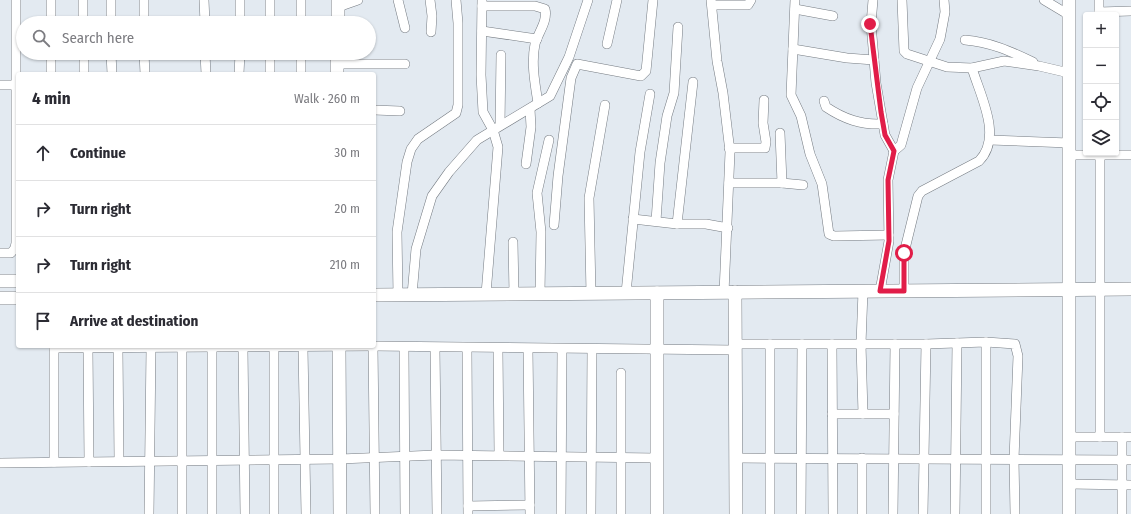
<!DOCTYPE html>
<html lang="en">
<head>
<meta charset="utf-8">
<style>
	body { margin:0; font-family:"Fira Sans Condensed",sans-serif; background:#f2f2f3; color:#2b2b33 }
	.controls { position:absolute; right:12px; top:12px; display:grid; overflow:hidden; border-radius:4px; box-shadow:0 1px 3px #0004 }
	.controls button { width:36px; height:36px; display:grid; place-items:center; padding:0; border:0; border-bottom:1px solid #e1e1e2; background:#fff; color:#2b2b33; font:20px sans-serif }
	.stop { position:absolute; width:12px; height:12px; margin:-9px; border:3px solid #e11d48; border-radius:50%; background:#fff }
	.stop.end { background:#e11d48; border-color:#fff; box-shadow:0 1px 4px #0008 }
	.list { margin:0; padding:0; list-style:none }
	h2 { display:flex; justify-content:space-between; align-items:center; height:52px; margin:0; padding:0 16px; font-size:17px }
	h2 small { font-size:13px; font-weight:400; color:#7c7c81 }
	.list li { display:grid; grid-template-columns:26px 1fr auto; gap:12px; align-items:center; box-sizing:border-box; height:56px; padding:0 16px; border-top:1px solid #e1e1e2 }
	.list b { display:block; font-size:15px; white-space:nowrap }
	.list em { font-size:13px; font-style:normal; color:#7c7c81 }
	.icon { flex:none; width:22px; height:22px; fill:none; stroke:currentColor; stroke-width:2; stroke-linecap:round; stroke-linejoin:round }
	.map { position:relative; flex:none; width:1131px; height:514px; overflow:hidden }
	.search { position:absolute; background:#fff; box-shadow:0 1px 3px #0004; left:16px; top:16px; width:360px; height:44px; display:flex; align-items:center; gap:10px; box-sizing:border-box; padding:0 14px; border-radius:22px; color:#7c7c81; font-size:15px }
	.panel { position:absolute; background:#fff; box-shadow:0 1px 3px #0004; left:16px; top:72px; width:360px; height:276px; border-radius:4px }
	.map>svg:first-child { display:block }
</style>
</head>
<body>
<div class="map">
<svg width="1131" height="514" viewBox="0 0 1131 514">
	<rect width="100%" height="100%" fill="#e3eaf1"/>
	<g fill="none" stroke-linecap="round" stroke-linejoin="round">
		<g stroke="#757b82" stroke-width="10">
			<g id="street">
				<polyline points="51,0 51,23"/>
				<polyline points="83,0 83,23"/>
				<polyline points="111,0 111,23"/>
				<polyline points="144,0 144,23"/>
				<polyline points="204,0 205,23"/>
				<polyline points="270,0 270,23"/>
				<polyline points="398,0 405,28"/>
				<polyline points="430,0 432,16 431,32"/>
				<polyline points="482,0 481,75 483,112 493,130 498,147 486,294"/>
				<polyline points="711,0 717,61 723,93 730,152 724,293"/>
				<polyline points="795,0 791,95 801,116 810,154 822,184 829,234 834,236 889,235"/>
				<polyline points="873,0 871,24 876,83 885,135 894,151"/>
				<polyline points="902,0 904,51 907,54 947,67 972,68 1004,61 1039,66 1069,73"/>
				<polyline points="1044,0 1069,15"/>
				<polyline points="1099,0 1099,15"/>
				<polyline points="712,5 748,5 751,0"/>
				<path d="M482 6H535L545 9C548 21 538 33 535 44 531 63 535 84 538 103"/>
				<polyline points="338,7 358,0"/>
				<polyline points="795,9 833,16"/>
				<polyline points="1099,12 1131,11"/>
				<polyline points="240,23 240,0"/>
				<polyline points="301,23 301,0"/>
				<polyline points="482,31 537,39"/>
				<path d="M965 40C990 42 1010 51 1033 62"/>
				<polyline points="607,44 617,0"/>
				<polyline points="793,49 847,58 874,60"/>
				<polyline points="51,53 51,74"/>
				<polyline points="84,53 84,74"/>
				<polyline points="111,53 112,74"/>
				<polyline points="144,53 145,74"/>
				<polyline points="205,53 206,74"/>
				<polyline points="270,53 270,74"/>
				<polyline points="337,64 405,64"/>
				<polyline points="239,74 240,53"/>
				<polyline points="301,74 301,53"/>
				<polyline points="0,85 18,85"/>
				<path d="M824 101 826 107C844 119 861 125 883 124"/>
				<polyline points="374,110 400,111"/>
				<polyline points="500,125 501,55"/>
				<polyline points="780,133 782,183"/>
				<polyline points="990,140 1069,143"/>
				<polyline points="729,148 765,148 766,142 763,123 764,100"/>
				<polyline points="1100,153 1100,437"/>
				<polyline points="1069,155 1131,155"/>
				<polyline points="526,164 531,127 530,109"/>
				<polyline points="729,183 782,183 803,185"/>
				<polyline points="633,219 677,224 706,224 728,228"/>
				<polyline points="656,221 660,163 667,116 674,93 678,27"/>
				<polyline points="677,224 693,82"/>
				<polyline points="554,225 558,176 571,78 577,64 641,76 646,71 653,0"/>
				<polyline points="513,242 514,294"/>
				<polyline points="0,253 11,253 15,248 16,243 16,0"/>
				<polyline points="880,291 889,241 888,180 894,151 901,145 917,88 940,39 945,12 944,0"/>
				<path d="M904 291V253L918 196 922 191 979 161C1003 137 980 95 972 68"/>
				<polyline points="626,293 640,152 650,94"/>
				<polyline points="540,294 541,232 537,193 549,140"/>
				<polyline points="591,294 589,198 605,105"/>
				<polyline points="398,295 397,232 407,162 411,149 418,139 456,113 458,105 458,23 456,0"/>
				<polyline points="412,295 416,249 432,196 449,172 477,140 550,96 569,57 588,0"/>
				<polyline points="986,342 986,514"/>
				<polyline points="735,344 926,344 986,342 1015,344 1018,356 1014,459 1015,514"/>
				<polyline points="770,344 770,514"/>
				<polyline points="832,344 833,514"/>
				<polyline points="54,346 54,462"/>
				<polyline points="212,346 212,514"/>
				<polyline points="373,346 375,514"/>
				<polyline points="54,348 373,346 735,350"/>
				<polyline points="88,348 89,462"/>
				<polyline points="118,348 119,461"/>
				<polyline points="243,348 245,514"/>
				<polyline points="274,348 274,514"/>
				<polyline points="303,348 306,514"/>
				<polyline points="404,348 405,514"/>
				<polyline points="435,348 437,514"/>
				<polyline points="467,348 468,514"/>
				<polyline points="498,349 499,455"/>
				<polyline points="528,349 530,514"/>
				<polyline points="621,373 621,514"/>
				<polyline points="832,414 894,414"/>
				<polyline points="863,414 861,344 863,291"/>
				<polyline points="1069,437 1131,437"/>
				<polyline points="736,458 1131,460"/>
				<polyline points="862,458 862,514"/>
				<polyline points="0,463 340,459 436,455 657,458"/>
				<polyline points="1069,484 1131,485"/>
				<polyline points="468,506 530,505"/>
				<polyline points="149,514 151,348"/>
				<polyline points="182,514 182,348"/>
				<polyline points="561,514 562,349"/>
				<polyline points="591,514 592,349"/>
				<polyline points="801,514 802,344"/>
				<polyline points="893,514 895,344"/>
				<polyline points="923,514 926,344"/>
				<polyline points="955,514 957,343"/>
				<polyline points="1122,514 1122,437"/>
			</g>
		</g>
		<g stroke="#757b82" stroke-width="14">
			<g id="secondary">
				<polyline points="338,23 338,0"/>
				<polyline points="337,74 337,53"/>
				<polyline points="0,281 18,281"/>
				<polyline points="735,292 736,514"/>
				<polyline points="657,293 657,514"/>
				<polyline points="374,295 1131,289"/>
				<polyline points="0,298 18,298"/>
				<polyline points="339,346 340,514"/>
				<polyline points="1069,514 1069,0"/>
			</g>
		</g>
		<use href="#street" stroke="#fff" stroke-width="9"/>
		<use href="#secondary" stroke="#fff" stroke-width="13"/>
	</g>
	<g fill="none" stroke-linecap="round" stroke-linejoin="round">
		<polyline stroke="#e11d48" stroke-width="5" points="870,24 881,112 885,135 894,151 888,180 889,241 880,291 904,291 904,253"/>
	</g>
</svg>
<div class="controls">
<button>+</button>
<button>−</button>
<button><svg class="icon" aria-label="locate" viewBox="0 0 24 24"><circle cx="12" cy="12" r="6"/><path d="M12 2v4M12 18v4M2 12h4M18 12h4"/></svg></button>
<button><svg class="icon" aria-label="layers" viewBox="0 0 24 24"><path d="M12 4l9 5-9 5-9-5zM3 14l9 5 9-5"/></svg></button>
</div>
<div class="stop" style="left:904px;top:253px"></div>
<div class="stop end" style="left:870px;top:24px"></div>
<div class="search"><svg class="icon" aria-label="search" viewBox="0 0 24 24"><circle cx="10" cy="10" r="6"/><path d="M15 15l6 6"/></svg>Search here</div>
<section class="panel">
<h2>4 min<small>Walk · 260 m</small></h2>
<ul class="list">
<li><svg class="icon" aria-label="ahead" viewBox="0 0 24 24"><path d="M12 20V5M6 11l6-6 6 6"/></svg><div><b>Continue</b></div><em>30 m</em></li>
<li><svg class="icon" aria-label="right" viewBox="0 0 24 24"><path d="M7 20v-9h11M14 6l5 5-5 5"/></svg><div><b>Turn right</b></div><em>20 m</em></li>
<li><svg class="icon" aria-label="right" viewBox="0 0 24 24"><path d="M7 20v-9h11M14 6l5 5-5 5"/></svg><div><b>Turn right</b></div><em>210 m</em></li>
<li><svg class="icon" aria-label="arrive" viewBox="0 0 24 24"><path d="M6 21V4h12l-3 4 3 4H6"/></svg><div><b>Arrive at destination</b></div></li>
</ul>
</section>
</div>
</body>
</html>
